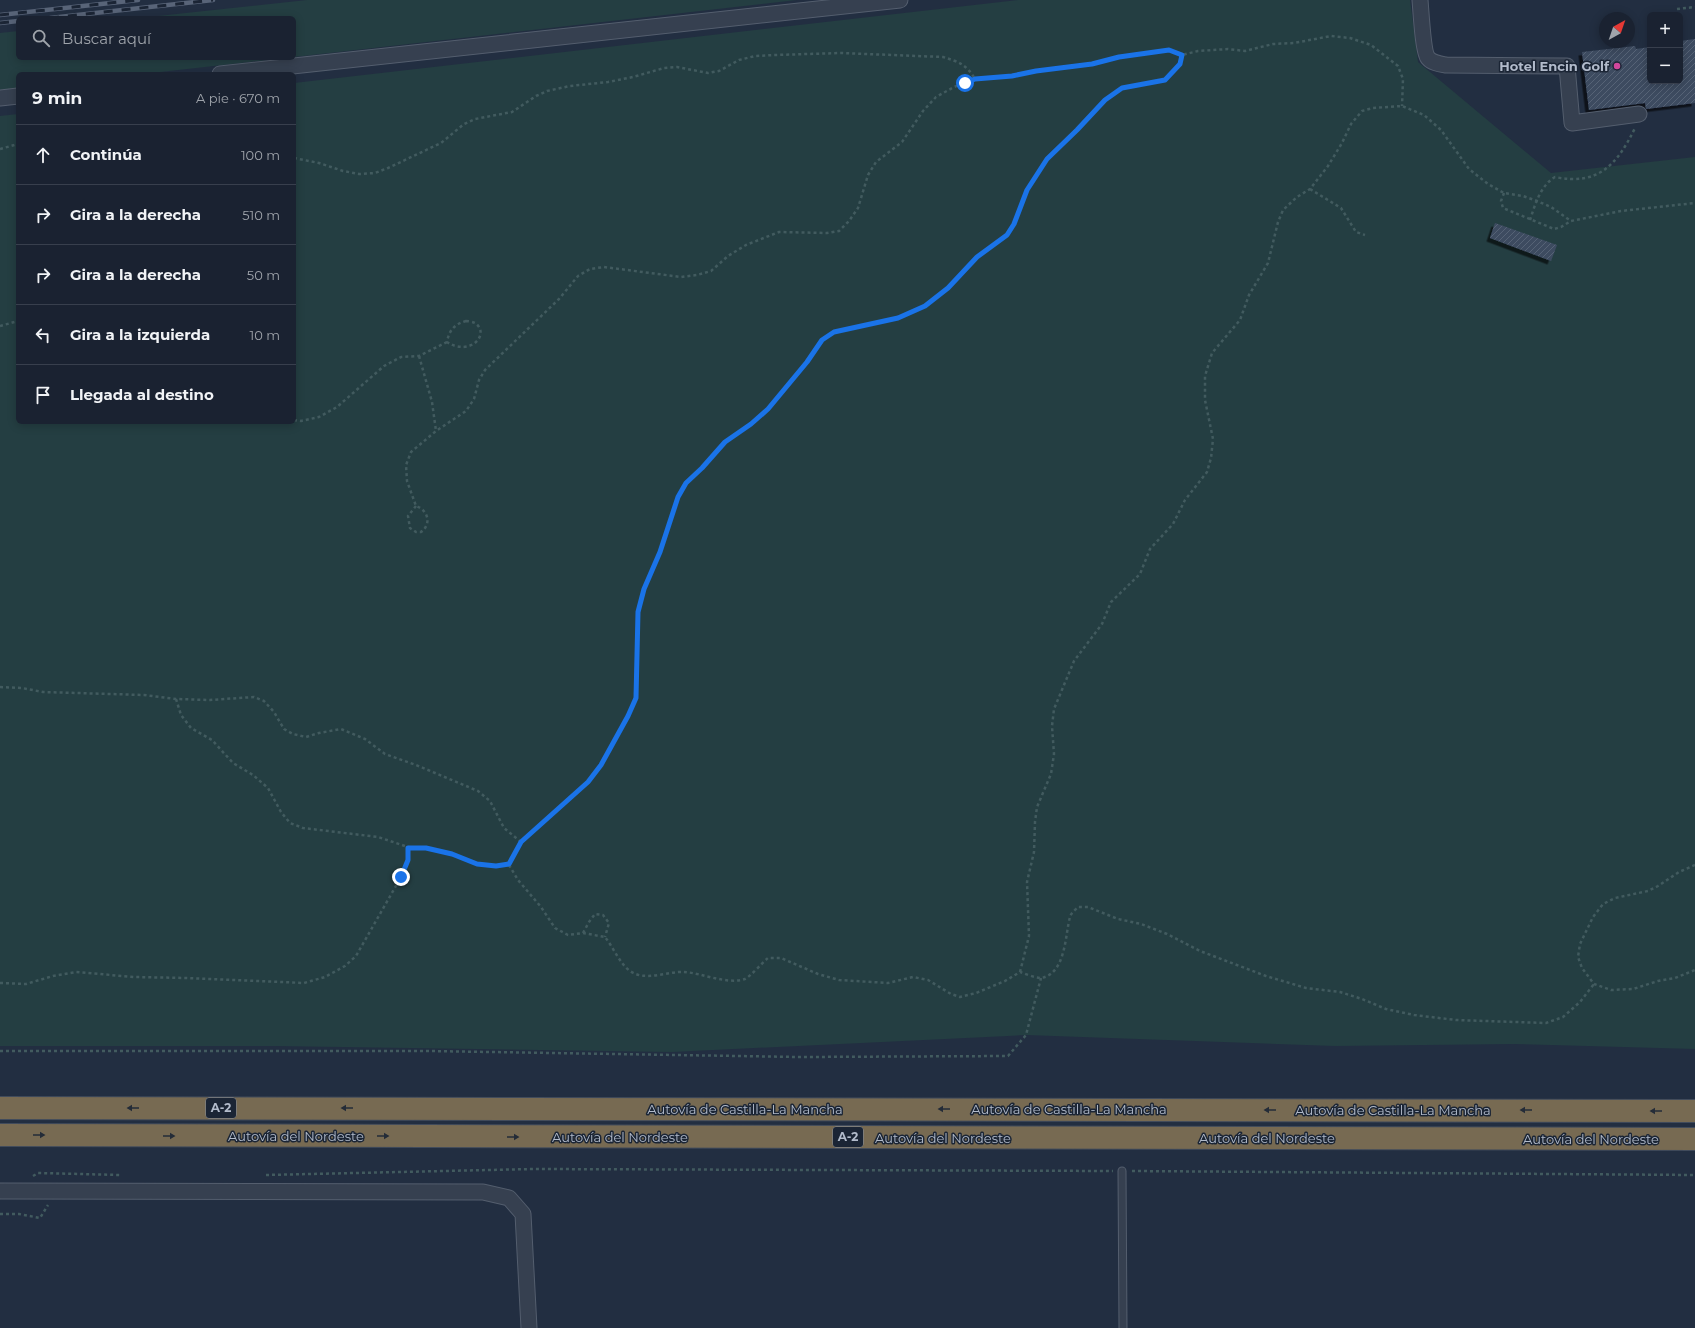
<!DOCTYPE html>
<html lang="es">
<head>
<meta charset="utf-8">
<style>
	body { margin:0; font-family:Montserrat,sans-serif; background:#232a39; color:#f1f3f6 }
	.controls { position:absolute; right:12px; top:12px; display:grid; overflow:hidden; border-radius:6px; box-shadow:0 2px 10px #0003 }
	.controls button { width:36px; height:36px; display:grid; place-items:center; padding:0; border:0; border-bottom:1px solid #383f4d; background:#1a2231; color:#f1f3f6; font:20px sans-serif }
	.compass { position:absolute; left:1599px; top:12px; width:36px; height:36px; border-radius:50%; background:#1a2231; box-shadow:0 2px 10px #0003; rotate:40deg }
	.stop { position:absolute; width:12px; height:12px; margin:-9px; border:3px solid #1a73e8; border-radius:50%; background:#fff }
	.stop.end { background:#1a73e8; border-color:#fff; box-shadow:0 1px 4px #0008 }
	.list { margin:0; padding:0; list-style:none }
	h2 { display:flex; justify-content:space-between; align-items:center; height:52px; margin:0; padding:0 16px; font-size:17px }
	h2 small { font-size:13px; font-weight:400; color:#9fa4ab }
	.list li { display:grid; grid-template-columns:26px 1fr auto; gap:12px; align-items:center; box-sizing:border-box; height:60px; padding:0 16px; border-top:1px solid #383f4d }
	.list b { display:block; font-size:15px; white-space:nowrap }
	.list em { font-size:13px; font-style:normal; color:#9fa4ab }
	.icon { flex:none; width:22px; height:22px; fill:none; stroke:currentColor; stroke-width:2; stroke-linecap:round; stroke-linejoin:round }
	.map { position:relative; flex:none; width:1695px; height:1328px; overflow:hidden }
	.search { position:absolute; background:#1a2231; box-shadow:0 2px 10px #0003; left:16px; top:16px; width:280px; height:44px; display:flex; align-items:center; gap:10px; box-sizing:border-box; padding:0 14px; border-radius:6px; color:#9fa4ab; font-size:15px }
	.panel { position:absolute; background:#1a2231; box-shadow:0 2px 10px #0003; left:16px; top:72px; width:280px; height:352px; border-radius:6px }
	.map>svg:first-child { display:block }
</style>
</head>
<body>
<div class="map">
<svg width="1695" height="1328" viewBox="0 0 1695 1328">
	<defs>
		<pattern id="building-hatch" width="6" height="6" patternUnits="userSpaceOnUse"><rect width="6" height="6" fill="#3d4b61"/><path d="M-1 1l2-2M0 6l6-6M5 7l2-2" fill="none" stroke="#576376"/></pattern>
		<filter id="shadow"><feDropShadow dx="-3.5" dy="3.5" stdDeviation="0" flood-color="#0009"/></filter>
	</defs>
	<rect width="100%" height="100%" fill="#222e41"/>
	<g fill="#243e42">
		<polygon points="307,0 797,0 294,57 294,18 139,18"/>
		<polygon points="1018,0 1410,0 1418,62 1551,173 1695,157 1695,1049 1513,1044 1335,1046 1026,1035 672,1052 275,1046 0,1046 0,116 18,114 18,422 294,422 294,83"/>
		<polygon points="18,31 18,58 284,58 143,74 18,74 18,88 0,90 0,33"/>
	</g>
	<g fill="url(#building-hatch)" filter="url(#shadow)">
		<polygon points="1695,39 1695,103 1646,109 1645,103 1589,110 1582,52 1635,46 1636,49 1650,47 1650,81 1680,81 1680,41"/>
		<polygon points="1495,223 1557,245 1551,261 1490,238"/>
	</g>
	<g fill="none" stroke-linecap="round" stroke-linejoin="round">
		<g stroke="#545e6e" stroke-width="9">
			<polyline id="service" points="1122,1171 1123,1328"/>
		</g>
		<g stroke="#545e6e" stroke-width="17">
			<g id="minor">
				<path d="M1420 0C1421 11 1423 52 1428 58 1432 63 1440 64 1446 65L1567 66 1572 123 1639 114"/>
				<polyline points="220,74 900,0"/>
				<polyline points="0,98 18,96"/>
				<polyline points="0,1191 483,1192 509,1198 523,1214 529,1328"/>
			</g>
		</g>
		<g stroke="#414b5b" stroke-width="24">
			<g id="motorway">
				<polyline points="0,1108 1695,1111"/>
				<polyline points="0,1135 1695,1139"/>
			</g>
		</g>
		<g stroke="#425b5f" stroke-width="2.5" stroke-dasharray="3 3" stroke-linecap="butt">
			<polyline points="1677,9 1695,7"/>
			<polyline points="0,149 18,144"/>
			<path d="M294 158 319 163 343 171 359 174 375 173 388 168 441 143 464 124 475 119 512 112 536 96 547 91 570 86 608 82 633 77 664 68 677 67 708 73 719 71 739 60 755 56 775 55 841 53 943 57C959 62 966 64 975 79"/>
			<polyline points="1310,189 1341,208 1356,232 1365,235"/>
			<polyline points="1504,193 1501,201 1503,208 1554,229 1561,227 1571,221 1621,211 1695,203"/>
			<path d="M1530 220C1535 205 1540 186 1555 177 1598 186 1617 165 1635 128"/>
			<path d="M466 321C469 321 473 322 475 323 491 334 470 357 447 342 449 330 455 324 466 321Z"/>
			<polyline points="0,326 18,321"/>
			<polyline points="419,356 432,402 436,431"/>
			<polyline points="294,420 301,421 319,417 337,407 384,366 401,357 419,356 447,342"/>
			<path d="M416 506 408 516 410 528 416 532H421C432 524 428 510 416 506L407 481 406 465 411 452 436 431 466 411 474 399 479 380 485 370 559 299 578 276 590 269 604 267 681 277 697 275 711 271 728 256 746 245 779 232 827 233 839 231 849 221 858 208 868 175 876 162 902 142 923 111 936 97 954 87 975 79 1012 76 1036 71 1092 64 1119 57 1169 50 1182 55 1198 51 1228 49 1245 51 1273 44 1294 43 1331 36 1350 38 1371 45 1398 66 1403 79 1402 106"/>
			<polyline points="0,687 22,688 43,692 144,695 176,699 210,700 254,697 264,701 274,712 284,729 293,734 306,737 319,733 341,729 365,739 385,754 416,765 478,791 490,801 504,828 521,842"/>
			<polyline points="176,699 181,715 191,728 212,740 233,763 253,775 268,788 281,812 290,823 303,828 378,837 408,847 426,848 452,854 477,863 496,866 509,865"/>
			<path d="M509 865 518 880 541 907 555 928 568 935 583 933 605 937C613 947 620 964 630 971 645 982 668 971 684 972 702 973 727 985 745 979 751 976 762 963 768 958H781L818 974 839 980 888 983 913 977 928 980 951 994 960 997 976 993 1005 981 1020 972C1026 974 1035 978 1041 978 1066 974 1065 935 1070 917 1071 913 1075 910 1078 907H1088L1118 919 1141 924 1167 934 1200 951 1266 976 1306 988 1340 992 1362 999 1386 1009 1414 1015 1456 1020 1546 1023 1563 1017 1580 1002 1594 984"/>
			<polyline points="509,865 521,842 588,782 601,765 628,716 635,698 638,612 644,589 660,552 678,497 686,483 702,468 725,442 751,424 768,409 807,362 822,340 834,332 898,318 925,306 948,288 977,257 1007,235 1013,224 1027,190 1047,159 1105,100 1122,88 1165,80 1180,64 1182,55"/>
			<polyline points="1695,865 1679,872 1658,886 1648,891 1615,898 1603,904 1593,917 1580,944 1578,957 1582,968 1594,984 1611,990 1633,989 1658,981 1675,978 1695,970"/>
			<polyline points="583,933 589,922 595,914 603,915 609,923 605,937"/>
			<polyline points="1020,972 1029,936 1027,882 1034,852 1035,822 1037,807 1051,774 1054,754 1052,726 1054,709 1074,661 1102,624 1111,602 1140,574 1150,549 1173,524 1185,500 1207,472 1211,458 1213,439 1205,400 1205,376 1212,353 1240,320 1249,295 1268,263 1278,222 1283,210 1297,197 1310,189 1328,166 1342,143 1351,124 1362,111 1373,108 1402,106 1424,115 1441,130 1469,169 1488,184 1504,193 1523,196 1537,201 1551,207 1571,221"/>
			<polyline points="0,983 26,984 53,976 76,972 134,977 186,978 304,983 325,977 345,966 356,956 401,877 408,861 408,847"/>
			<polyline points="0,1051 429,1051 799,1057 1008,1056 1026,1035 1041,978"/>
			<polyline points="1132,1171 1695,1175"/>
			<polyline points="266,1175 533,1169 1113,1171"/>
			<polyline points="33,1176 38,1173 121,1175"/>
			<polyline points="0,1214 19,1214 40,1218 48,1205"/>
		</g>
		<use href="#service" stroke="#364050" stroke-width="7"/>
		<use href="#minor" stroke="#364050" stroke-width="15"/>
		<use href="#motorway" stroke="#776a52" stroke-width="22"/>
		<g stroke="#586478" stroke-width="4.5">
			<g id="rail">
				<polyline points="0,15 138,0"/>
				<polyline points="50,18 213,0"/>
				<polyline points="0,23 18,21"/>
			</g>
		</g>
		<use href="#rail" stroke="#1b2535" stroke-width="3" stroke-dasharray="9" stroke-linecap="butt"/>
	</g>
	<defs><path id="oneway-solid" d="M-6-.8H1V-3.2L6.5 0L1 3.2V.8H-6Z"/></defs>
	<g fill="#242c38">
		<use href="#oneway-solid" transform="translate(133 1108) rotate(-180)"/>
		<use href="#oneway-solid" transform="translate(347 1108) rotate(-180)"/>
		<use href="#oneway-solid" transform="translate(944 1109) rotate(-180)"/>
		<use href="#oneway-solid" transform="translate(1270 1110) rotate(-180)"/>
		<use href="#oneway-solid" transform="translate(1526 1110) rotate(-180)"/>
		<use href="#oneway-solid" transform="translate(1656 1111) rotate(-180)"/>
		<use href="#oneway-solid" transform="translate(39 1135)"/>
		<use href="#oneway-solid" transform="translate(169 1136)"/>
		<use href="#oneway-solid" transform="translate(383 1136)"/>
		<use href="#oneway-solid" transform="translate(513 1137)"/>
	</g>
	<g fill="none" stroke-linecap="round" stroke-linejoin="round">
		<polyline stroke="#1a73e8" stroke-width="5" points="401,877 408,860 408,848 426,848 452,854 477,864 496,866 509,864 521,842 588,782 601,765 628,716 636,698 638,612 644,589 660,552 678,497 686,483 702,468 725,442 751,424 768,409 807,362 822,340 834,332 898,318 925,306 948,288 977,257 1007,235 1014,224 1027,190 1047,159 1077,130 1105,100 1122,88 1165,80 1180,64 1182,55 1169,50 1119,57 1092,64 1036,71 1012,76 975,79 965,83"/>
	</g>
	<circle fill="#d1479c" stroke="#1b2535" stroke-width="1.5" cx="1617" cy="66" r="4"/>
	<g text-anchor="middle" stroke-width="3" stroke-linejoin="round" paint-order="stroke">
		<g fill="#1b2535" stroke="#858e9e" stroke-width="1">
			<rect x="206" y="1098" width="30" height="20" rx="3"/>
			<rect x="833" y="1127" width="30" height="20" rx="3"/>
		</g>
		<g font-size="12" font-weight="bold" fill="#b2bbcb">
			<text x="221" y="1112">A-2</text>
			<text x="848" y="1141">A-2</text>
		</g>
		<g font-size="13" font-weight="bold" fill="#b2bbcb" stroke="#1b2535" text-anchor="end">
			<text x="1609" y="71">Hotel Encin Golf</text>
		</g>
		<g font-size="13" fill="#b2bbcb" stroke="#1b2535">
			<text x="745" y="1114">Autovía de Castilla-La Mancha</text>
			<text x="1069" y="1114">Autovía de Castilla-La Mancha</text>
			<text x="1393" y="1115">Autovía de Castilla-La Mancha</text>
			<text x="296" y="1141">Autovía del Nordeste</text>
			<text x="620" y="1142">Autovía del Nordeste</text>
			<text x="943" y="1143">Autovía del Nordeste</text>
			<text x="1267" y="1143">Autovía del Nordeste</text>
			<text x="1591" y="1144">Autovía del Nordeste</text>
		</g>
	</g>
</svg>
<div class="controls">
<button>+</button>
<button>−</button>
</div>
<svg class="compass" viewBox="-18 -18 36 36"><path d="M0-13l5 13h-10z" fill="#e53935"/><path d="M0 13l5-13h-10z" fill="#9fa4ab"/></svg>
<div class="stop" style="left:965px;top:83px"></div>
<div class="stop end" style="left:401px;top:877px"></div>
<div class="search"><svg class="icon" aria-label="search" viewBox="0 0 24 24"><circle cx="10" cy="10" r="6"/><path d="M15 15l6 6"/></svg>Buscar aquí</div>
<section class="panel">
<h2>9 min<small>A pie · 670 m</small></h2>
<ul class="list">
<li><svg class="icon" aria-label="ahead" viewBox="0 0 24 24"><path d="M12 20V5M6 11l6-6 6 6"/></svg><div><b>Continúa</b></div><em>100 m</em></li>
<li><svg class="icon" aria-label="right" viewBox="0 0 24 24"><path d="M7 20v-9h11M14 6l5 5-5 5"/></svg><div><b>Gira a la derecha</b></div><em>510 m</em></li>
<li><svg class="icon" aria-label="right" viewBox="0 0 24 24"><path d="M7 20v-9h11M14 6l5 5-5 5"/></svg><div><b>Gira a la derecha</b></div><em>50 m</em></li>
<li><svg class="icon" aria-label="left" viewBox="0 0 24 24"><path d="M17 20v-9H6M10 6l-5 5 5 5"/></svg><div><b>Gira a la izquierda</b></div><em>10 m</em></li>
<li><svg class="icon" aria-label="arrive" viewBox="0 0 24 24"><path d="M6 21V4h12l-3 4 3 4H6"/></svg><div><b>Llegada al destino</b></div></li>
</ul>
</section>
</div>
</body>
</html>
